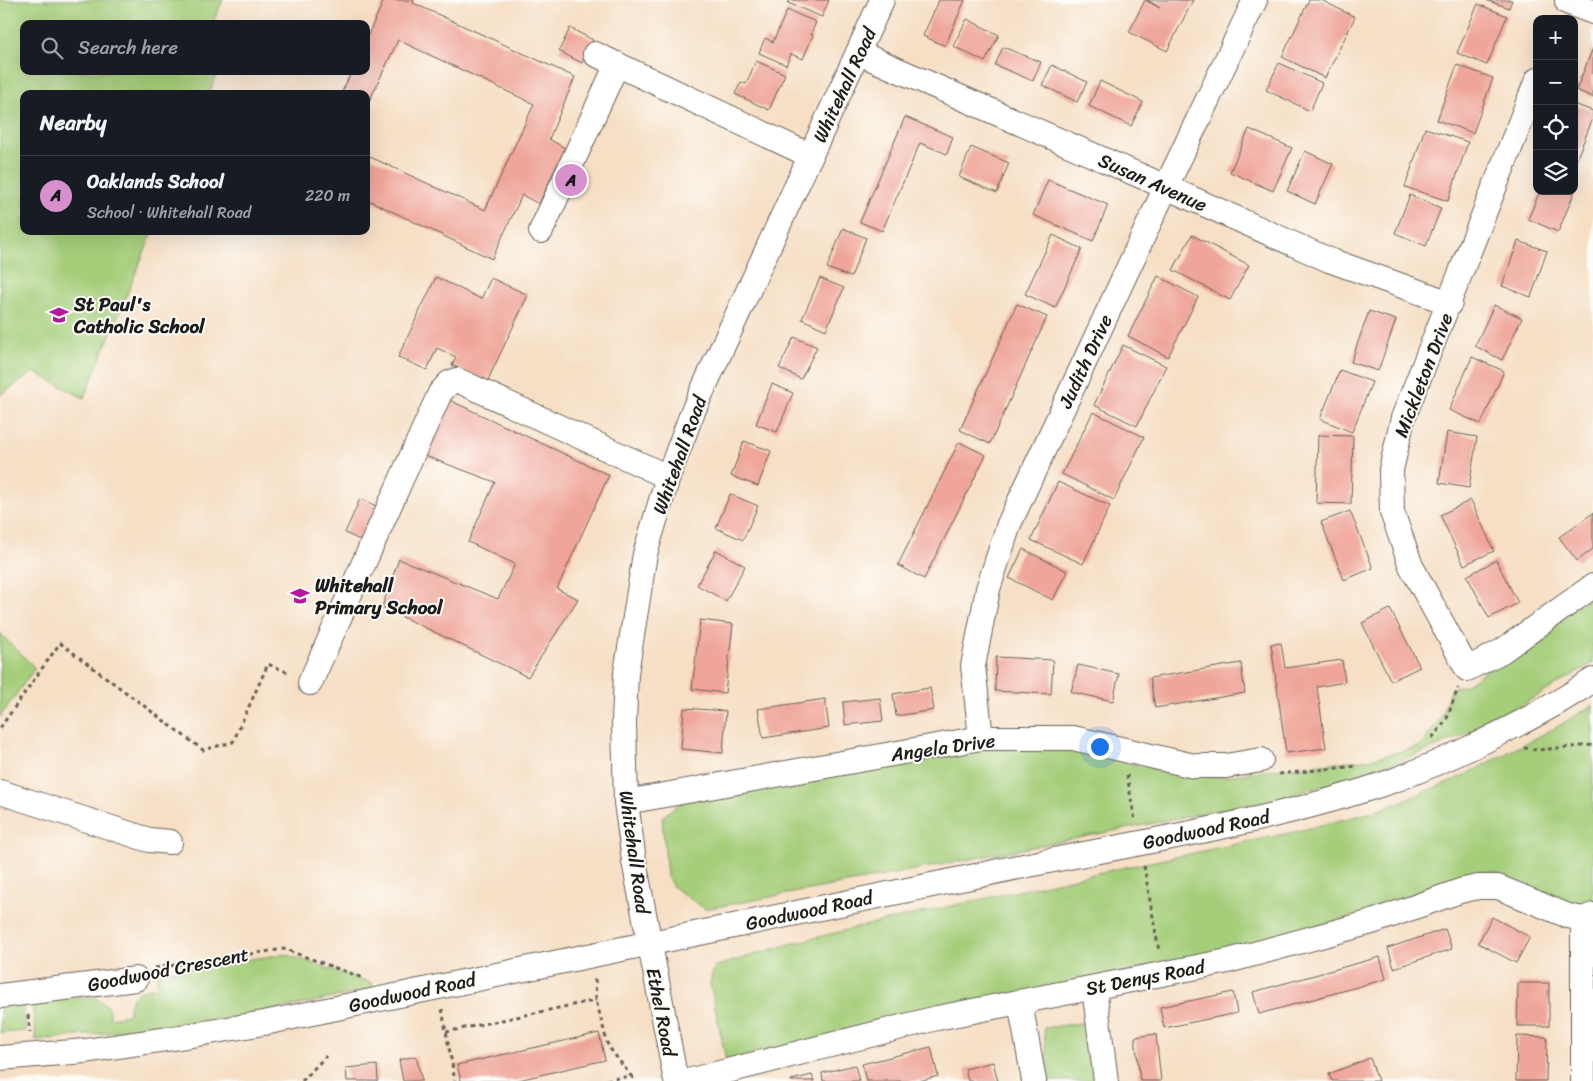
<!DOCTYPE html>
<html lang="en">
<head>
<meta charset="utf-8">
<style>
	body { margin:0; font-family:Sriracha,sans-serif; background:#20242c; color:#f1f3f6 }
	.controls { position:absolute; right:15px; top:15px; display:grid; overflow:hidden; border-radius:10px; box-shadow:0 5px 20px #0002 }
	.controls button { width:45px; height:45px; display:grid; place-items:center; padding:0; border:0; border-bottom:1px solid #363941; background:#171b24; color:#f1f3f6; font:25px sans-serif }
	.you { position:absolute; left:1099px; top:746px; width:18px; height:18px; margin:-12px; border:4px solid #fff; border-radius:50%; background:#1a73e8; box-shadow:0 0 0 8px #1a73e833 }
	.badge { display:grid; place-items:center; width:32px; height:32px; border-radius:50%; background:#d690ce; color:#111; font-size:16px; font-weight:700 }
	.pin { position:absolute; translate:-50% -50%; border:2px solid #fff; box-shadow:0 1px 5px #0006 }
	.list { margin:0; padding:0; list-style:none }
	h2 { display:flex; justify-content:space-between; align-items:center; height:65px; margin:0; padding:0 20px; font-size:21px }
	h2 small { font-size:16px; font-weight:400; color:#9ea1a6 }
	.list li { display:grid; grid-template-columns:32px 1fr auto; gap:15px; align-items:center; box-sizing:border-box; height:80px; padding:0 20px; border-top:1px solid #363941 }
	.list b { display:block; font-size:19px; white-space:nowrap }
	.list p { margin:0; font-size:16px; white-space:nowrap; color:#9ea1a6 }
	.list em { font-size:16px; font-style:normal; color:#9ea1a6 }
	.icon { flex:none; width:28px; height:28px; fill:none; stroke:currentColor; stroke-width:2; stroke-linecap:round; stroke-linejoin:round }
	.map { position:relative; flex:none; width:1593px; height:1081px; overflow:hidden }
	.search { position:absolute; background:#171b24; box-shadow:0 5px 20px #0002; left:20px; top:20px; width:350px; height:55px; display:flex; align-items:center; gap:12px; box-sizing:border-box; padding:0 18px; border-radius:10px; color:#9ea1a6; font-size:19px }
	.panel { position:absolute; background:#171b24; box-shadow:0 5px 20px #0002; left:20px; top:90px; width:350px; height:145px; border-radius:10px }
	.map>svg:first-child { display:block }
</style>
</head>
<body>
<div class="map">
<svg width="1593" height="1081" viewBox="0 0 1593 1081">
	<rect width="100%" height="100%" fill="#fdfcf7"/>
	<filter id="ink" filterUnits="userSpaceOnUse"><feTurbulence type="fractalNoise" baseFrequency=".02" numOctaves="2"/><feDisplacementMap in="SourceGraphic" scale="10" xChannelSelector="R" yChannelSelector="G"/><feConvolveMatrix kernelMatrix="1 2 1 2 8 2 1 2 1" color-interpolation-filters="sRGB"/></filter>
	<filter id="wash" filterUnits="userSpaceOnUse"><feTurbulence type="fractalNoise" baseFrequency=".0096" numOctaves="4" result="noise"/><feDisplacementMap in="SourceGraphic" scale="20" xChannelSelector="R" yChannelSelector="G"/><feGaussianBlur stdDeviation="1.12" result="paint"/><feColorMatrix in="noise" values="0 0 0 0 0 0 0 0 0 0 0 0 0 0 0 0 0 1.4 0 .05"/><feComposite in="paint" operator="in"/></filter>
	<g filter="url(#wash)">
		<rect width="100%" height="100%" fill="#f6dfc5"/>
		<g fill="#a5ce7a" stroke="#60754b">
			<polygon points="0,0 223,0 212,24 24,24 24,71 218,71 209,94 24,94 24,231 153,231 84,398 34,372 0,395"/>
			<path d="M1593 595V663C1558 683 1523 706 1487 724 1419 758 1345 780 1272 800L863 880 705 909 673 887 667 876 662 817 684 800 981 750 1042 746 1099 752 1141 766 1180 775 1220 777 1275 769 1371 759 1421 746 1440 719 1451 688 1464 686Z"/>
			<polygon points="0,633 35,668 0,717"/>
			<polygon points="1593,705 1593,904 1586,907 1568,905 1494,872 1479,872 1465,875 1373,911 1246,946 726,1060 710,983 714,967 790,944 859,927 1074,878 1294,832 1380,810 1461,777 1555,728"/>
			<path d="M285 954 372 983 373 989C323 1000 273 1011 223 1019 161 1028 99 1034 36 1040L32 1000 93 996 105 1004 109 1010 110 1018 129 1015C128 994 139 989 158 987L156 973Z"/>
			<polygon points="23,1001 26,1031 0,1033 0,1003"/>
			<polygon points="1089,1022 1098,1081 1049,1081 1044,1028"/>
		</g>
		<g id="blocks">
			<g fill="#efa599">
				<polygon points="384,0 414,0 413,3 575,77 549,139 565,148 539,204 522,195 492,259 366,199 366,155 485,210 534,104 398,40 366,108 366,94 341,94 352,71 366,71 366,39"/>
				<polygon points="790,0 829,0 822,17 788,3"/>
				<polygon points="939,0 965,0 945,46 923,36"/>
				<polygon points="1145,0 1160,8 1147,0 1193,0 1167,51 1129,32"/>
				<polygon points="1309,0 1321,0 1355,17 1325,78 1282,57"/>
				<polygon points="1486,0 1512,0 1509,8"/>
				<polygon points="1478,4 1507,16 1487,65 1457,53"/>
				<polygon points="787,10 816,22 811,34 813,35 803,59 791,54 786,65 759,53 765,38 773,42"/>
				<polygon points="967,19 999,35 985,62 953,46"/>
				<polygon points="570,28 593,40 582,63 559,51"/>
				<polygon points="1003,47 1041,62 1033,81 995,65"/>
				<polygon points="1593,48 1593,97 1576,90"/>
				<polygon points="756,61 785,74 769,110 735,94 741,82 746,84"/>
				<polygon points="1279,63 1322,83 1310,111 1266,90"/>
				<polygon points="1052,65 1087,82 1077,102 1042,85"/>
				<polygon points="1457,65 1493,78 1473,133 1437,120"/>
				<polygon points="1100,81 1143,102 1131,126 1089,106"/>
				<polygon points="1574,104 1593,111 1593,118 1574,165"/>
				<polygon points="905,117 953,137 947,154 920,143 882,231 860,222"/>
				<polygon points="1425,128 1468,142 1448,201 1405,187"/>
				<polygon points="1249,129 1292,148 1273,191 1230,172"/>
				<polygon points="971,147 1009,163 997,193 959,177"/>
				<polygon points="1305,151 1333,164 1315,204 1287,191"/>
				<polygon points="1048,180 1108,205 1093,241 1033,215"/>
				<polygon points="1540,191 1575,191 1558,232 1528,219"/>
				<polygon points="1410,195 1441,208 1426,246 1395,233"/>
				<polygon points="843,228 866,238 851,277 827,268"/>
				<polygon points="1053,235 1082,249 1055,308 1025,294"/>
				<polygon points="1192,235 1249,265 1230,300 1173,270"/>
				<polygon points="1518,241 1547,251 1531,297 1502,286"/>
				<polygon points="1158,276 1198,297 1168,357 1128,336"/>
				<polygon points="436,277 481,299 491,278 528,295 487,382 452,365 456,357 437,348 427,370 398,357"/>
				<polygon points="820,278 844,288 826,330 802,319"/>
				<polygon points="1017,304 1047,317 990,444 960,430"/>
				<polygon points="1494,305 1522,318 1502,360 1475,346"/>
				<polygon points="1369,311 1396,320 1378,371 1351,362"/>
				<polygon points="794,337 817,347 801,379 779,368"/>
				<polygon points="1123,345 1166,366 1137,426 1094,405"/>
				<polygon points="1472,357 1504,371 1481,424 1449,410"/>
				<polygon points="1340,370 1372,382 1352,432 1320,419"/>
				<polygon points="772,384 793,393 777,432 756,424"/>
				<polygon points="445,398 609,475 557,589 578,599 528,677 382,607 399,559 498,599 515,564 468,542 495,482 420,454"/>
				<polygon points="1093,412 1144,437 1114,500 1062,474"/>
				<polygon points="1447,432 1477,437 1469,488 1439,483"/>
				<polygon points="1318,435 1353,436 1351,504 1316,503"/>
				<polygon points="744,441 771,451 758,486 731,476"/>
				<polygon points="959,442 986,455 924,579 898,565"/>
				<polygon points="1058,482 1110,506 1083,564 1031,540"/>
				<polygon points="730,494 758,506 743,540 716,528"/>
				<polygon points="360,499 381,508 366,543 345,533"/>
				<polygon points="1471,500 1494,551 1464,565 1440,515"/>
				<polygon points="1350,511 1373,568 1344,580 1321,522"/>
				<polygon points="1593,513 1593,549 1577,561 1559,537"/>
				<polygon points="1023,549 1067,571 1053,600 1009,578"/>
				<polygon points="716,550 745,566 726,601 697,585"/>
				<polygon points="1496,560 1518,603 1489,618 1467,576"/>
				<polygon points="1390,609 1420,667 1391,681 1362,623"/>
				<polygon points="700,620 733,624 725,693 692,689"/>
				<polygon points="1281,643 1285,668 1342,660 1345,682 1317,687 1326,748 1286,753 1271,644"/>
				<polygon points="996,657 1053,660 1051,694 995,691"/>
				<polygon points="1241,663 1245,693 1155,708 1150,678"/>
				<polygon points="1078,665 1119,674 1113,701 1071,692"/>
				<polygon points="930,688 934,710 896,716 893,694"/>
				<polygon points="880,698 883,721 845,725 843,702"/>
				<polygon points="825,699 829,728 763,738 758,709"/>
				<polygon points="684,708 726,711 723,753 681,749"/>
				<polygon points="1492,917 1530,937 1516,963 1478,943"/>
				<polygon points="1445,929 1452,949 1394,968 1388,948"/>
				<polygon points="1380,957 1386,979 1259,1014 1253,992"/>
				<polygon points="1518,983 1549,983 1549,1026 1517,1026"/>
				<polygon points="1233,992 1237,1013 1164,1028 1160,1007"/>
				<polygon points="599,1033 605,1060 514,1081 461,1081 457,1065"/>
				<polygon points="1156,1034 1161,1081 1140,1081 1135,1037"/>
				<polygon points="1517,1036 1547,1037 1546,1081 1516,1081"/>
				<polygon points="931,1047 938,1076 919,1081 866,1081 862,1064"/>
				<polygon points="416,1056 422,1081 403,1081 399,1060"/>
				<polygon points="1370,1058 1378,1081 1332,1081 1329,1074"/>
				<polygon points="993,1062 998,1081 968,1081 965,1069"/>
				<polygon points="377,1065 378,1081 347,1081 346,1068"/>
				<polygon points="855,1065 859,1081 823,1081 822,1073"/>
				<polygon points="812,1075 814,1081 791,1081 791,1080"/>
			</g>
		</g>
	</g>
	<g filter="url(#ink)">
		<use href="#blocks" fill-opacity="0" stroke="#686057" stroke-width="1"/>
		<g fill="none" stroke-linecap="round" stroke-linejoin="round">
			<g stroke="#686057" stroke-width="26">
				<g id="minor">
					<polyline points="1567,2 1593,12"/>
					<polyline points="859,53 1166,187 1329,260 1450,303"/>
					<polyline points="595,54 811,156"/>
					<polyline points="1537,80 1403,418 1391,470 1392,512 1411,566 1467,669 1502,651 1593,586"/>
					<polyline points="541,231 617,64"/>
					<polyline points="310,683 440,393 449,383 457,380 668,477"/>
					<polyline points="981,738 973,666 988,589 1009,524 1166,187 1255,0"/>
					<polyline points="0,792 149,840 170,842"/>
					<polyline points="626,802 981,738 1073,738 1194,766 1226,766 1261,760"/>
					<polyline points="1094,988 1106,1081"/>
					<polyline points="0,996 136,979"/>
					<polyline points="1020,1002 1034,1081"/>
					<path d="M0 1058 85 1051 174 1038 264 1023C506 972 748 924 990 873 1123 844 1260 826 1389 782 1417 772 1444 760 1472 747 1513 727 1555 706 1593 680"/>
					<polyline points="676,1081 634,861 626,802 624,722 626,673 645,554 668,477 693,411 882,0"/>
					<polyline points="688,1081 937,1018 1228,961 1372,922 1460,891 1478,887 1498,887 1568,916 1583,919 1593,915"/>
					<polyline points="1583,1081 1583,919"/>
				</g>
			</g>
			<g stroke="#686057" stroke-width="3" stroke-dasharray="4 4" stroke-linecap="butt">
				<polyline points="0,728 60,643 203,750 233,742 268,664 289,673"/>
				<polyline points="1432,738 1446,721 1458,688"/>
				<polyline points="1524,748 1537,750 1593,745"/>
				<polyline points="1279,774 1357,766"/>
				<polyline points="1127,775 1135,821"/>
				<polyline points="1144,866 1159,951"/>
				<polyline points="155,968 284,949 363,978"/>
				<polyline points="595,979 596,1000 608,1046 631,1076"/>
				<polyline points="442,1009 455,1081"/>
				<polyline points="28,1015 30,1032"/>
				<polyline points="446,1032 596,1000"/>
				<polyline points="302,1081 326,1056"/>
				<polyline points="599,1081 631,1076 636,1081"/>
			</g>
			<use href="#minor" stroke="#fff" stroke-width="24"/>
		</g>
	</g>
	<defs>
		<g id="school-bare" transform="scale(1.5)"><path d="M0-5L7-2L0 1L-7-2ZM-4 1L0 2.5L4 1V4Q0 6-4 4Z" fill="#b5179e" stroke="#fdfcf7" stroke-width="2.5" paint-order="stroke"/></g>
	</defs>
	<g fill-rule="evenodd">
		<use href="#school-bare" x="59" y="315"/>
		<use href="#school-bare" x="300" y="596"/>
	</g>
	<g text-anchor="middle" stroke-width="4" stroke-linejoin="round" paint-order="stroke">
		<g font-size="19" fill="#1c1c1c" stroke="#fdfcf7">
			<text transform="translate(844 85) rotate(-65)" y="7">Whitehall Road</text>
			<text transform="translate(1153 182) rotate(24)" y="7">Susan Avenue</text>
			<text transform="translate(1085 361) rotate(-65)" y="7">Judith Drive</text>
			<text transform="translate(1423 375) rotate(-69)" y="7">Mickleton Drive</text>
			<text transform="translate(679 455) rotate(-70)" y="7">Whitehall Road</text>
			<text transform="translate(943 747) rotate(-8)" y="7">Angela Drive</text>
			<text transform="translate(1206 829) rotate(-12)" y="7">Goodwood Road</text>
			<text transform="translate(635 852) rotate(82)" y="7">Whitehall Road</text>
			<text transform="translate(809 910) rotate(-12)" y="7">Goodwood Road</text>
			<text transform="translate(168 969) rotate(-11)" y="7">Goodwood Crescent</text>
			<text transform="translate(1145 977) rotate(-11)" y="7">St Denys Road</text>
			<text transform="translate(412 992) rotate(-12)" y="7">Goodwood Road</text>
			<text transform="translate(662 1012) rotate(79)" y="7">Ethel Road</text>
		</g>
		<g font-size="19" font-weight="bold" fill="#1c1c1c" stroke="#fdfcf7" text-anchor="start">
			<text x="74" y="311">St Paul's<tspan x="74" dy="22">Catholic School</tspan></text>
			<text x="315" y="592">Whitehall<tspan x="315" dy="22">Primary School</tspan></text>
		</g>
	</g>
</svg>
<div class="controls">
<button>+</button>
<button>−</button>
<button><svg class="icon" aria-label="locate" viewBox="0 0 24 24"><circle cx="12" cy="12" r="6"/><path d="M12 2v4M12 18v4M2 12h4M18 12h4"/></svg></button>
<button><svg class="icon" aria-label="layers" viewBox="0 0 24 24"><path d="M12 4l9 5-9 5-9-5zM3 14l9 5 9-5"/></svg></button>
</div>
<div class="you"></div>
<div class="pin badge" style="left:571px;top:180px">A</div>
<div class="search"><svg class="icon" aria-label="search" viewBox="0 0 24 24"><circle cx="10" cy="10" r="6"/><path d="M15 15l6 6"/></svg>Search here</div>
<section class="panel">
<h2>Nearby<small></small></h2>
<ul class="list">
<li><span class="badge">A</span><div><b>Oaklands School</b><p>School · Whitehall Road</p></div><em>220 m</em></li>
</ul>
</section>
</div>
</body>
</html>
